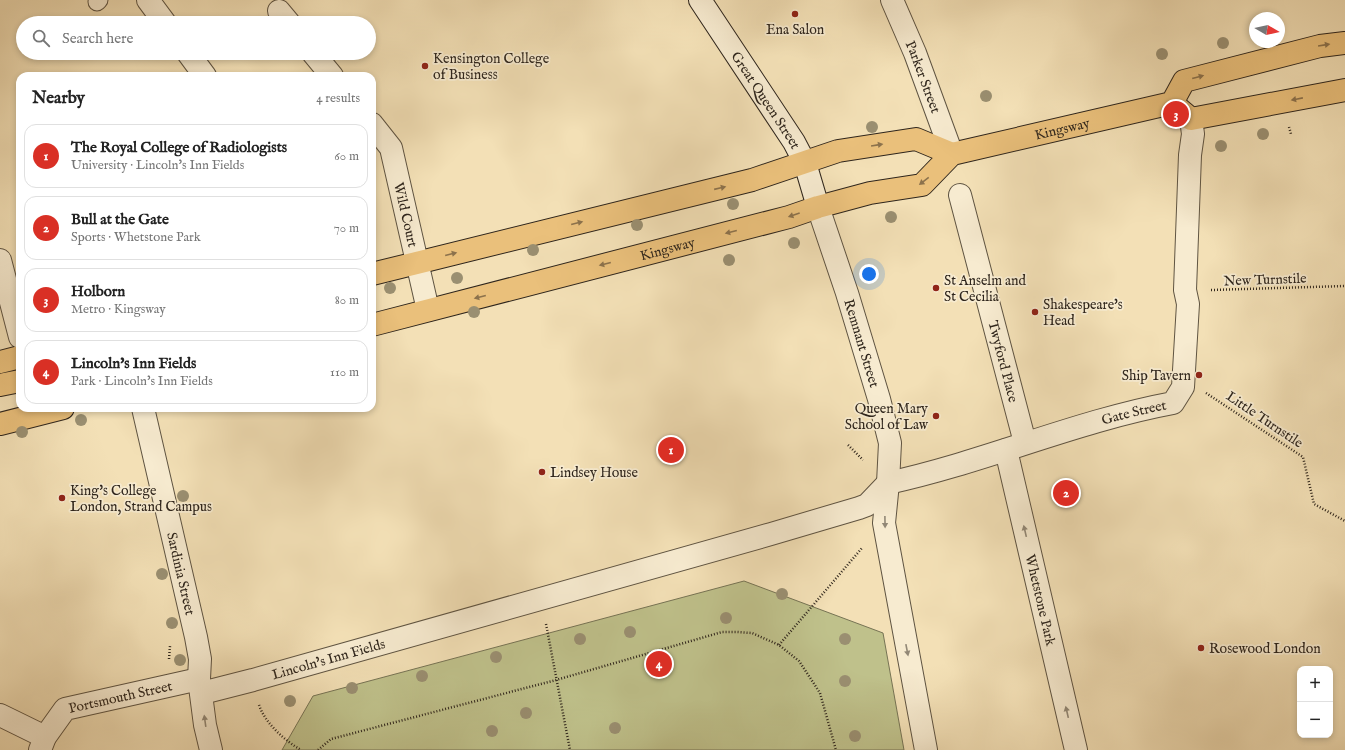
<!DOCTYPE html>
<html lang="en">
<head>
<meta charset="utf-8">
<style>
	body { margin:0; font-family:"IM FELL English",serif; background:#f6f6f6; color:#222 }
	.controls { position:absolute; right:12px; bottom:12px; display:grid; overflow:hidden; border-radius:8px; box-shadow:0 2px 6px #0003 }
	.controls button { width:36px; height:36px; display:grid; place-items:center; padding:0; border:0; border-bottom:1px solid #e0e0e0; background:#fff; color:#222; font:20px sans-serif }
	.compass { position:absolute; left:1249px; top:12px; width:36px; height:36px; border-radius:50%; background:#fff; box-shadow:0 2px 6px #0003; rotate:99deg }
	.you { position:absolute; left:869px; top:274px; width:14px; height:14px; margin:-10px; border:3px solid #fff; border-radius:50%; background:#1a73e8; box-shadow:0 0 0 6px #1a73e833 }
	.badge { display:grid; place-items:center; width:26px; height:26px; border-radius:50%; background:#d93025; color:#fff; font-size:13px; font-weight:700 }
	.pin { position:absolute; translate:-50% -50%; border:2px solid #fff; box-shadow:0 1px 4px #0006 }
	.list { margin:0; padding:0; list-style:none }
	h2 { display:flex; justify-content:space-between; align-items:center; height:52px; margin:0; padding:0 16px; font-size:17px }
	h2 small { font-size:13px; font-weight:400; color:#767676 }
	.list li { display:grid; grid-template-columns:26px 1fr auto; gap:12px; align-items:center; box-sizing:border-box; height:64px; margin:0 8px 8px; padding:0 8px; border:1px solid #e0e0e0; border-radius:12px }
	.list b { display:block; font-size:15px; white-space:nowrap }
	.list p { margin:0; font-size:13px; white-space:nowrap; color:#767676 }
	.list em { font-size:13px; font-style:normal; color:#767676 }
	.icon { flex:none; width:22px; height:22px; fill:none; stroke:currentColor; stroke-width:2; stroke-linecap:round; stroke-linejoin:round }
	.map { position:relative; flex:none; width:1345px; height:750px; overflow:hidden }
	.search { position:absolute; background:#fff; box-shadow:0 2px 6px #0003; left:16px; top:16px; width:360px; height:44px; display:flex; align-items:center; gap:10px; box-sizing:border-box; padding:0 14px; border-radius:22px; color:#767676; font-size:15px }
	.panel { position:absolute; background:#fff; box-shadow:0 2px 6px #0003; left:16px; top:72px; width:360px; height:340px; border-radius:12px }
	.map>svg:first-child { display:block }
</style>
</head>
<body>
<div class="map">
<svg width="1345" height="750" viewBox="0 0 1345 750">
	<rect width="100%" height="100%" fill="#f3e0b6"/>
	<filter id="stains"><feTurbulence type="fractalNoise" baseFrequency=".005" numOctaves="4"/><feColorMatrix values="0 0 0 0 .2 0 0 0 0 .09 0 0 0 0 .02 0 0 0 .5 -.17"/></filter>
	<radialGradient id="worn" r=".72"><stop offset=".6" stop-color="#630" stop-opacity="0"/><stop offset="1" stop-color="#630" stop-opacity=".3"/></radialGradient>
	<polygon fill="#bfc18b" stroke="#767354" points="744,581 883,633 904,750 282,750 313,696"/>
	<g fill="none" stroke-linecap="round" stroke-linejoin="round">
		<g stroke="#5f5442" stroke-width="19">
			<polyline id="lane" points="97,2 99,0"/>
		</g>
		<g stroke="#5f5442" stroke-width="24">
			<g id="street">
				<polyline points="148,0 165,23"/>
				<path id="s1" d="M892 0 915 53 952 154"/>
				<polyline points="279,11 289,23"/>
				<polyline points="188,53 205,76"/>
				<polyline points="313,53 332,76"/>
				<path id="s2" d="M372 124 391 148 428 310"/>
				<path id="s3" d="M960 195 1023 435"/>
				<path id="s4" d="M818 207 847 293 879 399 890 443 888 483 884 523 926 750"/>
				<polyline points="0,260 20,337"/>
				<path id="s5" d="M143 408 196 637 200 659 199 679 205 725 211 750"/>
				<path id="s6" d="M1006 450 1076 750"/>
				<path id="s7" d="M888 483C985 462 1076 421 1173 403L1183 387 1188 304 1185 290 1190 155 1193 134 1191 119"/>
				<path id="s8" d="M202 693 253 680 771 534 859 508 867 505 888 483"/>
				<polyline points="0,715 45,737"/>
				<path id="s9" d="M40 750 45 737 65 709 199 679"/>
			</g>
		</g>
		<g stroke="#2e251c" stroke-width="24">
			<g id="secondary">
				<path id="s10" d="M700 0 794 142 805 163 818 207"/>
			</g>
		</g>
		<g stroke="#2e251c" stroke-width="24">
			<g id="primary">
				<polyline points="1172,103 1191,119 1345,90"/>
				<polyline points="372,274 752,180 838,151 916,139 952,154"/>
				<path id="s11" d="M372 325 789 217 818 207 870 193 922 185 952 154 1172 103 1184 81 1320 46 1345 43"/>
				<polyline points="0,362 20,357"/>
				<polyline points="0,385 20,381"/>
				<polyline points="0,424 63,408"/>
			</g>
		</g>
		<g stroke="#2e251c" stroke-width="2.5" stroke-dasharray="1 2" stroke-linecap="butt">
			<polyline points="1289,127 1291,134"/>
			<polyline points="1211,290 1345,286"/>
			<polyline points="1206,393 1303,457 1314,504 1345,521"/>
			<polyline points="848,445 863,460"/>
			<polyline points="546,624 570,750"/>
			<polyline points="779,645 862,548"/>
			<polyline points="169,659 170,646"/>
			<path d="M259 705C265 723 284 740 301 750"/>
			<polyline points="318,750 331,739 556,680 722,632 737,632 752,633 779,645 799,661 820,693 836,750"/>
		</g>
		<use href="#lane" stroke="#f7ebd0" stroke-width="17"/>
		<use href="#street" stroke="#f7ebd0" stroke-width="22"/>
		<use href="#secondary" stroke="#f7ebd0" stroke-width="22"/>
		<use href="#primary" stroke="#eac07b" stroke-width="22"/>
	</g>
	<g fill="#9a8f71">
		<circle cx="1223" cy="43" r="6"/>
		<circle cx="1162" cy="54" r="6"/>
		<circle cx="986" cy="96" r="6"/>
		<circle cx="872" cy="127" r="6"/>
		<circle cx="1263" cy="134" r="6"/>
		<circle cx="1221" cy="146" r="6"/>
		<circle cx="733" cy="204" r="6"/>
		<circle cx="891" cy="217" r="6"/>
		<circle cx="637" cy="225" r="6"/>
		<circle cx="794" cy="243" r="6"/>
		<circle cx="533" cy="250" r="6"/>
		<circle cx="729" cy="260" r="6"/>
		<circle cx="457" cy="278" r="6"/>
		<circle cx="390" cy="288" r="6"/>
		<circle cx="474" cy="312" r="6"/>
		<circle cx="81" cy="420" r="6"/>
		<circle cx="22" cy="432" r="6"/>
		<circle cx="183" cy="496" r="6"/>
		<circle cx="162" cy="574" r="6"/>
		<circle cx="782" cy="594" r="6"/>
		<circle cx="726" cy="618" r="6"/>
		<circle cx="172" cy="623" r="6"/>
		<circle cx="630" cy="632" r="6"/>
		<circle cx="580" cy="639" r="6"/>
		<circle cx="845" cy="639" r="6"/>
		<circle cx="496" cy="657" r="6"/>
		<circle cx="180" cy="660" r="6"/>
		<circle cx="422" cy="676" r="6"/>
		<circle cx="845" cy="681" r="6"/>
		<circle cx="352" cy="688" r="6"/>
		<circle cx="290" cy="701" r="6"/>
		<circle cx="526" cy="713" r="6"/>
		<circle cx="615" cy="728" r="6"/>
		<circle cx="492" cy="731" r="6"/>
		<circle cx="855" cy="736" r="6"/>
	</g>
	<defs><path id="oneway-solid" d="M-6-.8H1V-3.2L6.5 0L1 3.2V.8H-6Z"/></defs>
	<g fill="#8c724c">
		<use href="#oneway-solid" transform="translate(1324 45) rotate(-9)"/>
		<use href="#oneway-solid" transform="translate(1198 77) rotate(-15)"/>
		<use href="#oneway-solid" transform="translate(1297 99) rotate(169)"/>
		<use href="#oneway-solid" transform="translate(877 145) rotate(-9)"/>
		<use href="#oneway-solid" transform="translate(924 181) rotate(142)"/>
		<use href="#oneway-solid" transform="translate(720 188) rotate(-13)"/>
		<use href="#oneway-solid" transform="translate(794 215) rotate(161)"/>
		<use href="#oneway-solid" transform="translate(577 223) rotate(-14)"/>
		<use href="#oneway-solid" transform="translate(731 232) rotate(166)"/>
		<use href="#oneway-solid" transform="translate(451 254) rotate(-14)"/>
		<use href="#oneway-solid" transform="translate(605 264) rotate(166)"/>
		<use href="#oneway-solid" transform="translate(480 297) rotate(166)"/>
	</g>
	<g fill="#928876">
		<use href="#oneway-solid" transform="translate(885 522) rotate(89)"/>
		<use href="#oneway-solid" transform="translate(1025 531) rotate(-103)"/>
		<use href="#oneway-solid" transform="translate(907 650) rotate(79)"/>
		<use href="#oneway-solid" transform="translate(1067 712) rotate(-103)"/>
		<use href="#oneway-solid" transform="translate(205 721) rotate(-98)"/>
	</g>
	<g fill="#8f2418" stroke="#f7ebd0" stroke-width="1.5">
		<circle cx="795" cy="14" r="4"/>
		<circle cx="425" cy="66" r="4"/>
		<circle cx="936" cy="288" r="4"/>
		<circle cx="1035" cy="312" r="4"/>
		<circle cx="1199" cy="375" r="4"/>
		<circle cx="936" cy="416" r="4"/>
		<circle cx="542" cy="472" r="4"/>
		<circle cx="62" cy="498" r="4"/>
		<circle cx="1201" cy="648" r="4"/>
	</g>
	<g text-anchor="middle" stroke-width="3.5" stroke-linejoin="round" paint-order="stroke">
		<g font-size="14" fill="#2e251c" stroke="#f7ebd0" text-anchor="start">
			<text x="795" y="34" text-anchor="middle">Ena Salon</text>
			<text x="433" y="63">Kensington College<tspan x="433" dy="16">of Business</tspan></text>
			<text x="944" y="285">St Anselm and<tspan x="944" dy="16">St Cecilia</tspan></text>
			<text x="1043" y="309">Shakespeare's<tspan x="1043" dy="16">Head</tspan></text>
			<text x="1191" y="380" text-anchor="end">Ship Tavern</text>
			<text x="928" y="413" text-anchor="end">Queen Mary<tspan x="928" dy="16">School of Law</tspan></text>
			<text x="550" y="477">Lindsey House</text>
			<text x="70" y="495">King's College<tspan x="70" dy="16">London, Strand Campus</tspan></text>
			<text x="1209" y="653">Rosewood London</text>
		</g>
		<g font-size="14" fill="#2e251c" stroke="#f7ebd0">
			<text dy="5" stroke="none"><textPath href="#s1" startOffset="83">Parker Street</textPath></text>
			<text dy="5" stroke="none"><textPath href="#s10" startOffset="120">Great Queen Street</textPath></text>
			<text dy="5" stroke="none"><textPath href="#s11" startOffset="724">Kingsway</textPath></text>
			<text dy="5" stroke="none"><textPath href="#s2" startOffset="99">Wild Court</textPath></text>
			<text dy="5" stroke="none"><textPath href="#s11" startOffset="305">Kingsway</textPath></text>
			<text transform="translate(1265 279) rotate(-2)" y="5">New Turnstile</text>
			<text dy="5" stroke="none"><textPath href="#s4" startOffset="143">Remnant Street</textPath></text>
			<text dy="5" stroke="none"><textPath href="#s3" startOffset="172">Twyford Place</textPath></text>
			<text dy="5" stroke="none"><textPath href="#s7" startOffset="256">Gate Street</textPath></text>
			<text transform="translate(1265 419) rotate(34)" y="5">Little Turnstile</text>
			<text dy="5" stroke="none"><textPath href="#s5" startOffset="170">Sardinia Street</textPath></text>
			<text dy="5" stroke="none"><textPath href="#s6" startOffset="154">Whetstone Park</textPath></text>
			<text dy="5" stroke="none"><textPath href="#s8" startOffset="131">Lincoln's Inn Fields</textPath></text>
			<text dy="5" stroke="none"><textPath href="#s9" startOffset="105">Portsmouth Street</textPath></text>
		</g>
	</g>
	<rect width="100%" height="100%" filter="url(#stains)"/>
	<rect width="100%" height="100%" fill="url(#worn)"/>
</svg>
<div class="controls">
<button>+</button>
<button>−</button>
</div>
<svg class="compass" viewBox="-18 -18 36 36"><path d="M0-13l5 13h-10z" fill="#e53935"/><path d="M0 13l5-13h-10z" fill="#767676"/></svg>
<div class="you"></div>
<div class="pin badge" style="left:671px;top:450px">1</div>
<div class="pin badge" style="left:1066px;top:493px">2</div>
<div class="pin badge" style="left:1176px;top:114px">3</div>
<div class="pin badge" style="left:659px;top:664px">4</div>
<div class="search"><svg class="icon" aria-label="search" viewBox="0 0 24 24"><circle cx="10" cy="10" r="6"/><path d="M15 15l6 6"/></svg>Search here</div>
<section class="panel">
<h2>Nearby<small>4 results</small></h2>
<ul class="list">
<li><span class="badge">1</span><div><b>The Royal College of Radiologists</b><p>University · Lincoln's Inn Fields</p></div><em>60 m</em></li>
<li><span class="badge">2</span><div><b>Bull at the Gate</b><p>Sports · Whetstone Park</p></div><em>70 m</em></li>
<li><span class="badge">3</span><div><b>Holborn</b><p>Metro · Kingsway</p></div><em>80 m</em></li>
<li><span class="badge">4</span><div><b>Lincoln's Inn Fields</b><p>Park · Lincoln's Inn Fields</p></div><em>110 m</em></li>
</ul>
</section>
</div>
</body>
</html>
